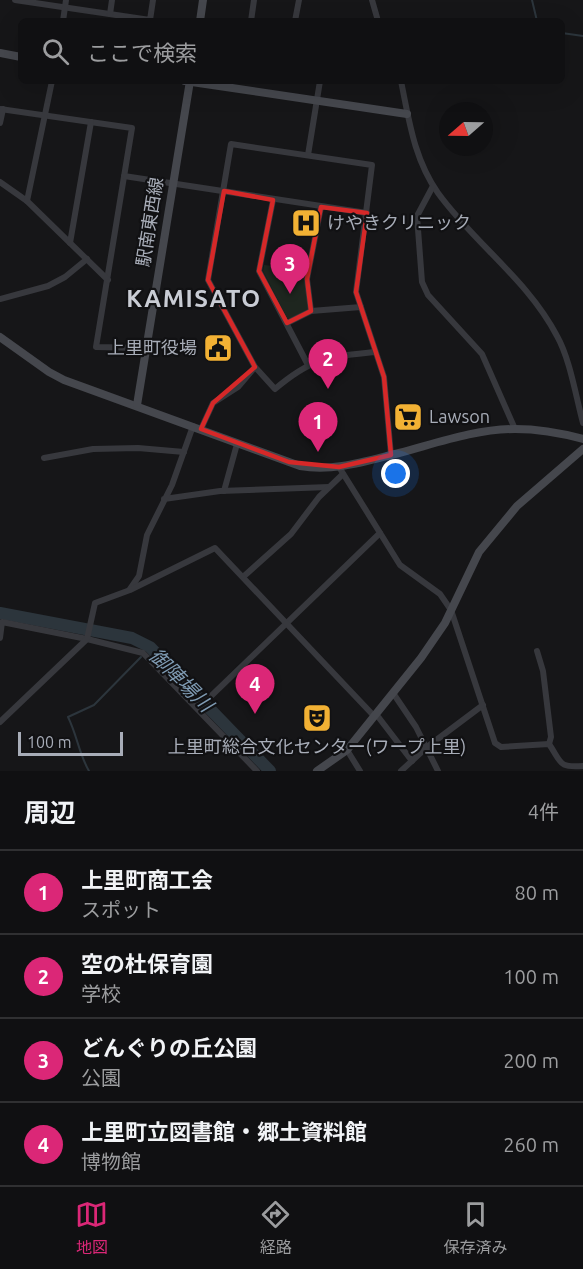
<!DOCTYPE html>
<html lang="ja">
<head>
<meta charset="utf-8">
<style>
	body { margin:0; font-family:Ubuntu,"Noto Sans JP",sans-serif; background:#1e1e20; color:#f1f3f6 }
	.compass { position:absolute; left:439px; top:102px; width:54px; height:54px; border-radius:50%; background:#101012; box-shadow:0 6px 24px #0002; rotate:250deg }
	.scale { position:absolute; left:18px; bottom:15px; width:105px; box-sizing:border-box; padding-left:6px; border:3px solid #a8adb8; border-top:0; font-size:16px; line-height:21px; white-space:nowrap; color:#a8adb8; -webkit-text-stroke:4px #111113; paint-order:stroke }
	.you { position:absolute; left:396px; top:474px; width:21px; height:21px; margin:-15px; border:4px solid #fff; border-radius:50%; background:#1a73e8; box-shadow:0 0 0 9px #1a73e833 }
	.badge { display:grid; place-items:center; width:39px; height:39px; border-radius:50%; background:#db2777; color:#fff; font-size:20px; font-weight:700 }
	.pin { position:absolute; translate:-50% -50px; filter:drop-shadow(0 2px 3px #0008) }
	.pin::after { content:''; position:absolute; top:32px; width:21px; height:18px; background:inherit; clip-path:polygon(0 0,100% 0,50% 100%) }
	.list { margin:0; padding:0; list-style:none }
	h2 { display:flex; justify-content:space-between; align-items:center; height:78px; margin:0; padding:0 24px; font-size:26px }
	h2 small { font-size:20px; font-weight:400; color:#9c9d9f }
	.list li { display:grid; grid-template-columns:39px 1fr auto; gap:18px; align-items:center; box-sizing:border-box; height:84px; padding:0 24px; border-top:2px solid #303032 }
	.list b { display:block; font-size:22px; white-space:nowrap }
	.list p { margin:0; font-size:20px; white-space:nowrap; color:#9c9d9f }
	.list em { font-size:20px; font-style:normal; color:#9c9d9f }
	.icon { flex:none; width:33px; height:33px; fill:none; stroke:currentColor; stroke-width:2; stroke-linecap:round; stroke-linejoin:round }
	.map { position:relative; flex:none; width:583px; height:771px; overflow:hidden }
	.search { position:absolute; background:#101012; box-shadow:0 6px 24px #0002; left:18px; right:18px; top:18px; height:66px; display:flex; align-items:center; gap:15px; box-sizing:border-box; padding:0 21px; border-radius:9px; color:#9c9d9f; font-size:22px }
	.sheet { height:414px; background:#101012 }
	nav { display:flex; justify-content:space-around; align-items:center; box-sizing:border-box; height:84px; border-top:2px solid #303032; background:#101012; font-size:16px; color:#9c9d9f }
	nav a { display:grid; justify-items:center; gap:3px }
	nav .on { color:#db2777 }
	.map>svg:first-child { display:block }
</style>
</head>
<body>
<div class="map">
<svg width="583" height="771" viewBox="0 0 583 771">
	<rect width="100%" height="100%" fill="#161618"/>
	<polygon fill="#1e261f" points="264,265 305,269 308,309 290,319 287,318 263,271"/>
	<g fill="none" stroke-linecap="round" stroke-linejoin="round">
		<g stroke="#2c353c" stroke-width="2">
			<polyline points="532,0 537,21"/>
			<polyline points="562,33 583,36"/>
			<polyline points="147,651 150,647"/>
			<path d="M89 771C79 754 77 735 68 717L94 705 141 657"/>
		</g>
		<polyline stroke="#2c353c" stroke-width="12" points="0,613 132,638 150,647 270,771"/>
		<g stroke="#37383d" stroke-width="6">
			<polyline points="15,0 150,20 153,0"/>
			<polyline points="372,0 378,21"/>
			<polyline points="110,14 112,0"/>
			<polyline points="63,21 66,0"/>
			<polyline points="251,21 254,0"/>
			<polyline points="295,21 299,0"/>
			<path d="M401 81C409 120 414 159 438 193 474 243 528 280 557 336 570 359 576 397 583 423"/>
			<polyline points="0,109 132,128 96,347 146,348"/>
			<polyline points="0,123 3,109"/>
			<polyline points="308,155 320,81"/>
			<polyline points="124,176 367,213"/>
			<polyline points="0,182 27,201 108,280"/>
			<polyline points="433,186 417,216 422,282 428,295 482,354 515,429"/>
			<polyline points="273,200 259,271 308,365"/>
			<polyline points="27,201 52,81"/>
			<polyline points="70,243 91,122"/>
			<polyline points="0,299 48,286 65,277 87,259"/>
			<polyline points="311,311 307,279 321,207"/>
			<polyline points="287,323 311,311 361,307"/>
			<path d="M375 352C328 357 313 357 275 389L255 367 208 280 231 144 372 165 356 292 384 377 391 455"/>
			<polyline points="201,429 213,403 238,387 255,367"/>
			<polyline points="44,458 93,449 138,448 184,452"/>
			<path d="M339 467 400 565 440 594 451 610 495 743 501 747 549 744C562 763 558 768 583 766"/>
			<polyline points="224,491 237,444"/>
			<polyline points="164,499 220,491 329,487"/>
			<polyline points="243,577 291,534 319,497 343,474"/>
			<polyline points="130,589 139,576 147,535 172,485 193,426"/>
			<polyline points="0,638 2,622 87,639 143,653 257,771"/>
			<polyline points="537,651 543,671 551,737 549,744"/>
			<polyline points="393,693 416,727 438,771"/>
			<polyline points="208,699 380,533"/>
			<polyline points="376,714 412,761"/>
			<polyline points="0,722 87,639 95,603 130,590 215,548 374,716"/>
			<polyline points="347,750 360,771"/>
			<polyline points="401,771 427,747 483,705"/>
		</g>
		<g stroke="#45474d" stroke-width="8">
			<polyline points="200,21 203,0"/>
			<polyline points="0,53 21,57"/>
			<polyline points="185,81 407,114"/>
			<path d="M0 337 49 372 64 380 300 466C334 472 366 461 399 453 437 443 476 429 515 429 538 429 561 433 583 439"/>
			<polyline points="137,405 190,81"/>
			<polyline points="317,771 347,750 421,658 445,623 479,552 517,506 583,449"/>
		</g>
	</g>
	<path fill="none" stroke="#d62828" stroke-width="4.5" stroke-linejoin="round" d="M224 191 273 200 259 271 287 323 311 311 307 279 321 207 367 213 356 292 384 377 391 455 339 467 289 462 201 429 213 403 255 367 208 280Z"/>
	<defs>
		<g id="hospital-square" transform="scale(1.5)"><rect x="-9" y="-9" width="18" height="18" rx="4" fill="#f2b134" stroke="#111113"/><path d="M-5-5h3v3.5h4V-5h3V5h-3V1.5h-4V5h-3Z" fill="#111"/></g>
		<g id="civic-square" transform="scale(1.5)"><rect x="-9" y="-9" width="18" height="18" rx="4" fill="#f2b134" stroke="#111113"/><path d="M-.6-6.5H3V-4.5H.6V-3L4-1V1h2V6H-6V1h2V-1L-.6-3ZM-1.2 2.5V6h2.4V2.5Z" fill="#111"/></g>
		<g id="supermarket-square" transform="scale(1.5)"><rect x="-9" y="-9" width="18" height="18" rx="4" fill="#f2b134" stroke="#111113"/><path d="M-6-5.5h2.5l.6 2H6L4.5 2H-2.5L-4.4-4H-6ZM-1.5 3.2a1.3 1.3 0 1 0 .1 0ZM3 3.2a1.3 1.3 0 1 0 .1 0Z" fill="#111"/></g>
		<g id="theatre-square" transform="scale(1.5)"><rect x="-9" y="-9" width="18" height="18" rx="4" fill="#f2b134" stroke="#111113"/><path d="M-5-5.5Q0-4 5-5.5V0Q5 5 0 6Q-5 5-5 0ZM-3.3-2.5H-1v1.5H-3.3ZM1-2.5H3.3v1.5H1ZM-2.8 1Q0 5.5 2.8 1Z" fill="#111"/></g>
	</defs>
	<g fill-rule="evenodd">
		<use href="#hospital-square" x="306" y="223"/>
		<use href="#civic-square" x="218" y="348"/>
		<use href="#supermarket-square" x="408" y="417"/>
		<use href="#theatre-square" x="317" y="718"/>
	</g>
	<g text-anchor="middle" stroke-width="4.5" stroke-linejoin="round" paint-order="stroke">
		<g font-size="18" fill="#a8adb8" stroke="#111113">
			<text transform="translate(150 222) rotate(-81)" y="6">駅南東西線</text>
		</g>
		<g font-size="18" fill="#a8adb8" stroke="#111113" text-anchor="start">
			<text x="327" y="229">けやきクリニック</text>
			<text x="197" y="354" text-anchor="end">上里町役場</text>
			<text x="429" y="423">Lawson</text>
			<text x="317" y="753" text-anchor="middle">上里町総合文化センター(ワープ上里)</text>
		</g>
		<g font-size="20" font-style="italic" fill="#7f9bb3" stroke="#111113">
			<text transform="translate(181 680) rotate(45)" y="7">御陣場川</text>
		</g>
		<g font-size="24" font-weight="bold" letter-spacing="1.5" fill="#c9ccd4" stroke="#111113">
			<text x="194" y="307">KAMISATO</text>
		</g>
	</g>
</svg>
<svg class="compass" viewBox="-18 -18 36 36"><path d="M0-13l5 13h-10z" fill="#e53935"/><path d="M0 13l5-13h-10z" fill="#9c9d9f"/></svg>
<div class="scale">100 m</div>
<div class="you"></div>
<div class="pin badge" style="left:318px;top:452px">1</div>
<div class="pin badge" style="left:328px;top:389px">2</div>
<div class="pin badge" style="left:290px;top:294px">3</div>
<div class="pin badge" style="left:255px;top:714px">4</div>
<div class="search"><svg class="icon" aria-label="search" viewBox="0 0 24 24"><circle cx="10" cy="10" r="6"/><path d="M15 15l6 6"/></svg>ここで検索</div>
</div>
<section class="sheet">
<h2>周辺<small>4件</small></h2>
<ul class="list">
<li><span class="badge">1</span><div><b>上里町商工会</b><p>スポット</p></div><em>80 m</em></li>
<li><span class="badge">2</span><div><b>空の杜保育園</b><p>学校</p></div><em>100 m</em></li>
<li><span class="badge">3</span><div><b>どんぐりの丘公園</b><p>公園</p></div><em>200 m</em></li>
<li><span class="badge">4</span><div><b>上里町立図書館・郷土資料館</b><p>博物館</p></div><em>260 m</em></li>
</ul>
</section>
<nav>
<a class="on"><svg class="icon" aria-label="map" viewBox="0 0 24 24"><path d="M3 6l6-2 6 2 6-2v14l-6 2-6-2-6 2zM9 4v14M15 6v14"/></svg>地図</a>
<a><svg class="icon" aria-label="directions" viewBox="0 0 24 24"><path d="M12 3l9 9-9 9-9-9zM9 14v-3h6M13 9l2 2-2 2"/></svg>経路</a>
<a><svg class="icon" aria-label="saved" viewBox="0 0 24 24"><path d="M7 4h10v16l-5-4-5 4z"/></svg>保存済み</a>
</nav>
</body>
</html>
